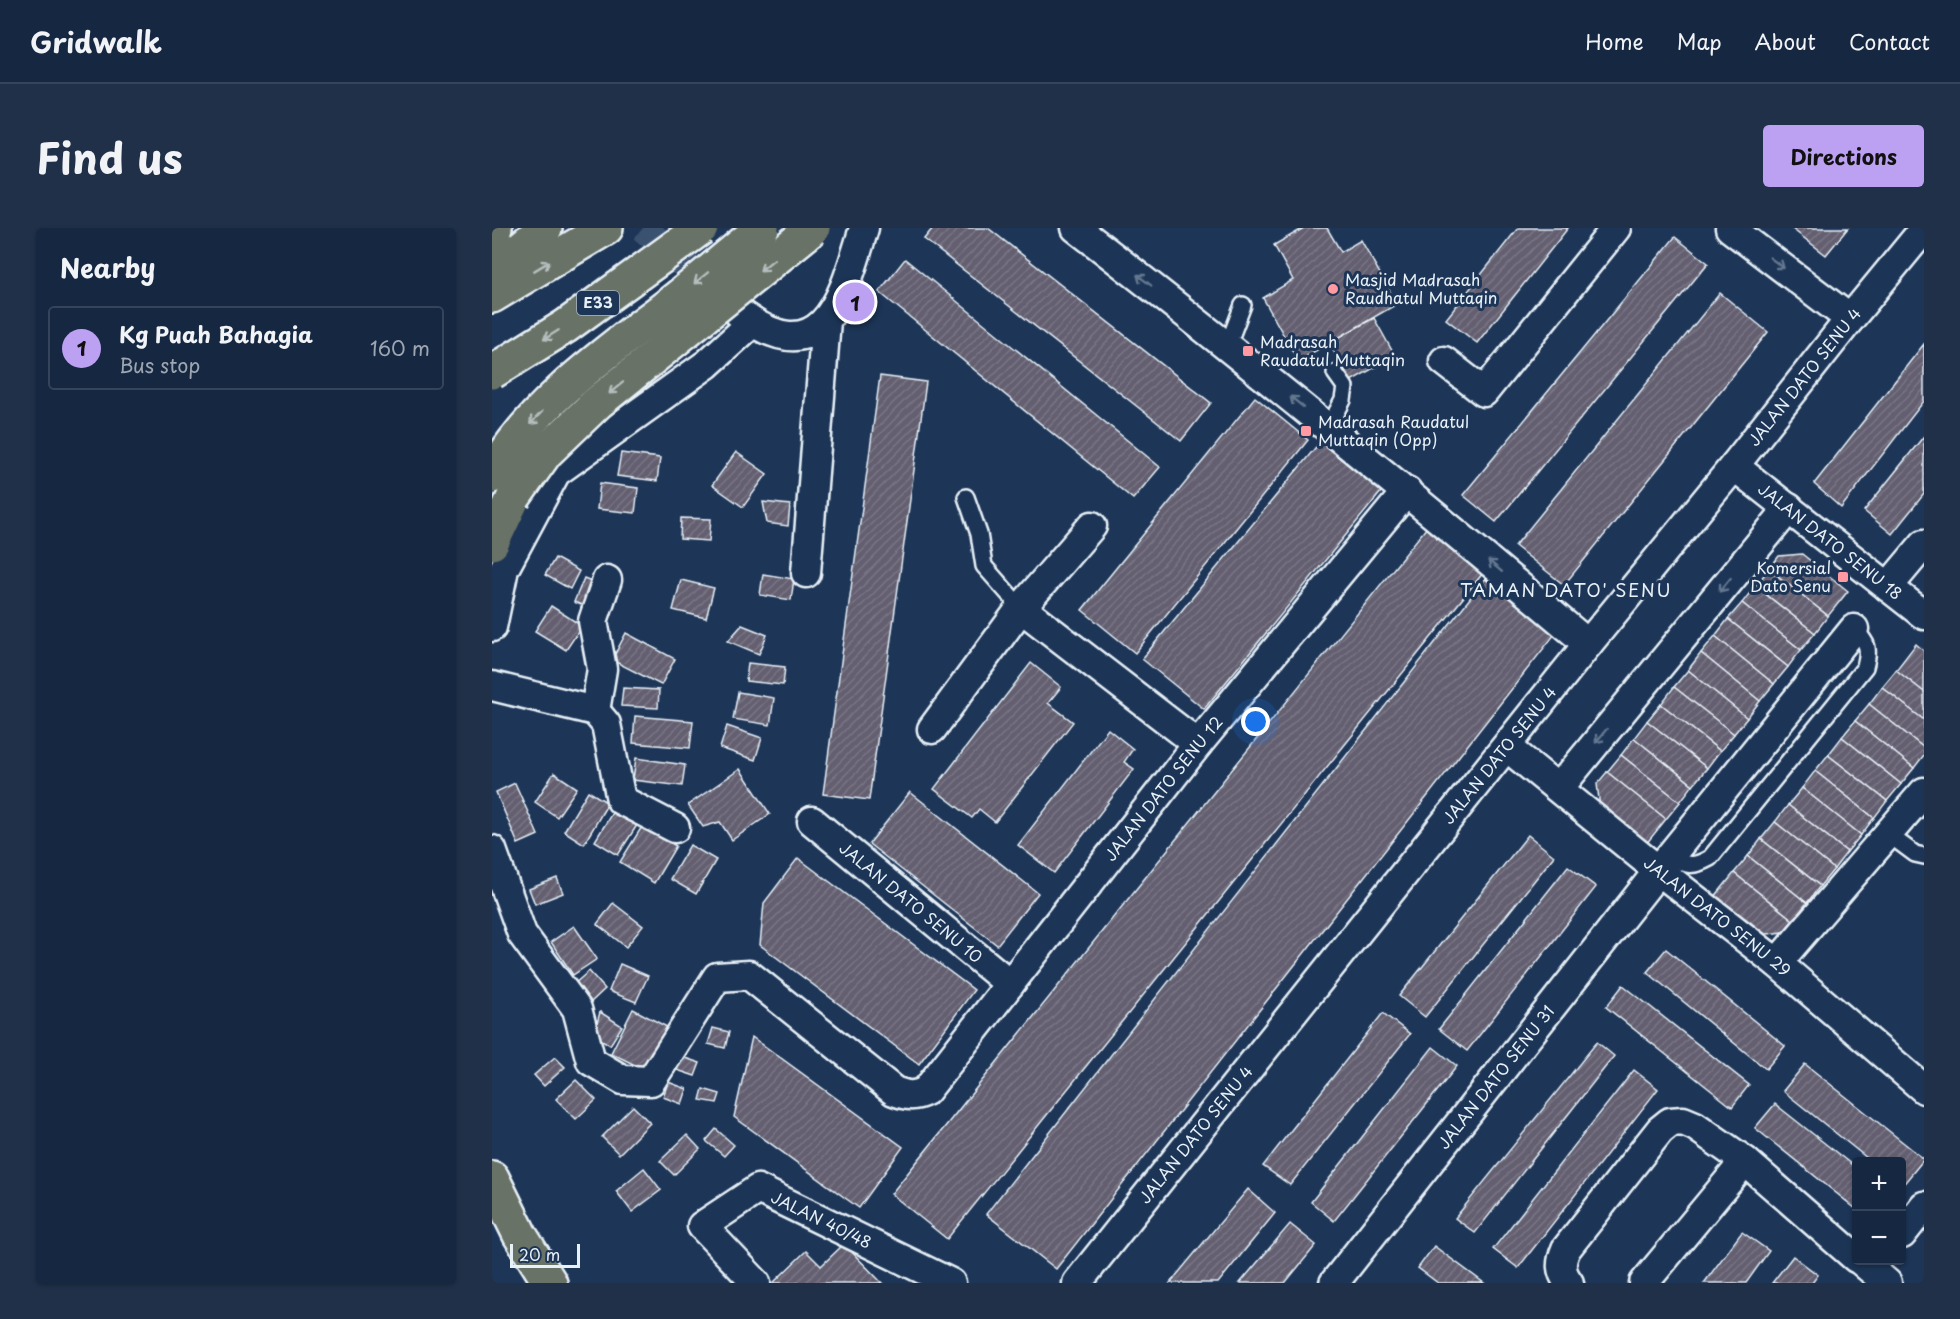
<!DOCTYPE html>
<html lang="en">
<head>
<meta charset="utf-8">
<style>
	body { margin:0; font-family:"Playpen Sans",sans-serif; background:#1f3048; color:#f1f3f6 }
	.controls { position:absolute; right:18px; bottom:18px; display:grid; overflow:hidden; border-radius:6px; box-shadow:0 2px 4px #0004 }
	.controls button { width:54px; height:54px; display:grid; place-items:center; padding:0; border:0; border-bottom:2px solid #35445a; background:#162841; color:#f1f3f6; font:30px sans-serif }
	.scale { position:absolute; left:18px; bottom:15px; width:70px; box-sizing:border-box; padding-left:6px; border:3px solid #e8f1f8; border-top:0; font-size:16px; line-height:21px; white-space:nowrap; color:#e8f1f8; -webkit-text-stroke:4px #1d3557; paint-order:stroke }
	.you { position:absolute; left:764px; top:494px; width:21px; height:21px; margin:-15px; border:4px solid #fff; border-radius:50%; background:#1a73e8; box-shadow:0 0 0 9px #1a73e833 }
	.badge { display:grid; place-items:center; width:39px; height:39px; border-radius:50%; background:#bca0f2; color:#111; font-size:20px; font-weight:700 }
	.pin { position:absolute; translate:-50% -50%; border:3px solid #fff; box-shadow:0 2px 6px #0006 }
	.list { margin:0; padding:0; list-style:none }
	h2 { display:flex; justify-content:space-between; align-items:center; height:78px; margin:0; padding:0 24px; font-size:26px }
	h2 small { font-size:20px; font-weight:400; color:#9ea6b1 }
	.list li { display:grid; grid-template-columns:39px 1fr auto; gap:18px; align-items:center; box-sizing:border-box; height:84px; margin:0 12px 12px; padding:0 12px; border:2px solid #35445a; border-radius:6px }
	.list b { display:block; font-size:22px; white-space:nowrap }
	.list p { margin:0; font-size:20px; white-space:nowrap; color:#9ea6b1 }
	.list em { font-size:20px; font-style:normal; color:#9ea6b1 }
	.map { position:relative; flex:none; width:1432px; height:1055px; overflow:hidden; border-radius:6px }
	header { display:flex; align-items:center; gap:36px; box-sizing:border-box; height:84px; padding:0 30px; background:#162841; border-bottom:2px solid #35445a }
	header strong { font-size:28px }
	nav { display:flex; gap:33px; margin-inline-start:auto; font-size:21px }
	.intro { display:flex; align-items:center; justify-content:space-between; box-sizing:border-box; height:144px; padding:0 36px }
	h1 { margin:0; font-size:42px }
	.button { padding:15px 27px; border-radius:6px; background:#bca0f2; color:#111; font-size:21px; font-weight:700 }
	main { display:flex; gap:36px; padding:0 36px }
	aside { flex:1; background:#162841; border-radius:6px; box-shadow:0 2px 4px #0004 }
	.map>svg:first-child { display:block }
</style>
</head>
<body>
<header>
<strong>Gridwalk</strong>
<nav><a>Home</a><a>Map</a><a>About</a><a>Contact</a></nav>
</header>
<div class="intro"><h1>Find us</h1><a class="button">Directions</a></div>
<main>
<aside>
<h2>Nearby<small></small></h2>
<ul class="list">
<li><span class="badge">1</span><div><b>Kg Puah Bahagia</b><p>Bus stop</p></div><em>160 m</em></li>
</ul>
</aside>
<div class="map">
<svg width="1432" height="1055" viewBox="0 0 1432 1055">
	<defs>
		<pattern id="building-hatch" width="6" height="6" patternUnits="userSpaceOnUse" patternTransform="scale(1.5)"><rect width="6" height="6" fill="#635f70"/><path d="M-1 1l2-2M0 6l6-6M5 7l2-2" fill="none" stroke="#797685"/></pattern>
	</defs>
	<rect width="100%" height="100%" fill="#1d3557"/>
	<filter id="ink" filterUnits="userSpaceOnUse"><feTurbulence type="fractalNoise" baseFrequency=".0167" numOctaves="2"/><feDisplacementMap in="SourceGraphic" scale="12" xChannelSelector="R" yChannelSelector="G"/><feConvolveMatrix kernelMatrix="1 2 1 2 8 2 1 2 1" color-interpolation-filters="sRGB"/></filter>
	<g filter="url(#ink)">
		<g fill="url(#building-hatch)" stroke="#e8f1f8" stroke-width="1.5">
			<polygon points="441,0 496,0 719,175 689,213 432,11"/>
			<polygon points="812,0 835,0 849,24 869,12 905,76 806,133 771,70 801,52 782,17"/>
			<polygon points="1026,0 1076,0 985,115 954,91"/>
			<polygon points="1299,0 1356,0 1334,27"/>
			<polygon points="1183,9 1216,35 1004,294 971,267"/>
			<polygon points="413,31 668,239 641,271 387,64"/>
			<polygon points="1228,65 1276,104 1072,357 1023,318"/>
			<polygon points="882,90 903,128 859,153 837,115"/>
			<polygon points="1432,116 1432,173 1349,280 1322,256"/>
			<polygon points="388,148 434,154 377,572 331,566"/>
			<polygon points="763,169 816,212 643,425 590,382"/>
			<polygon points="1432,208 1432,266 1400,306 1372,283"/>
			<polygon points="828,214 889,264 712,481 650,431"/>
			<polygon points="244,224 275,246 251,279 220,257"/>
			<polygon points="129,225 168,230 165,253 125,248"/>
			<polygon points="108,255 146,260 143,285 105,281"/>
			<polygon points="271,274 298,277 296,298 275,295"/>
			<polygon points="189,290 219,291 217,313 188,311"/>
			<polygon points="935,299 991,345 455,1011 399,966"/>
			<polygon points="1310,326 1356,363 1336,388 1277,341 1287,328"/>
			<polygon points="63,330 87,343 78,361 53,347"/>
			<polygon points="1277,341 1336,388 1323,405 1263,358"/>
			<polygon points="271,346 302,351 299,372 268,367"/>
			<polygon points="92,350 112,358 102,382 82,374"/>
			<polygon points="993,351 1063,406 564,1041 494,986"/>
			<polygon points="189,352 222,360 214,390 181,382"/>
			<polygon points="1263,358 1323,405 1309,422 1250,375"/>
			<polygon points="1250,375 1309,422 1296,439 1236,391"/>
			<polygon points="59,378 90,398 74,422 43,403"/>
			<polygon points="1236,391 1296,439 1282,456 1223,408"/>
			<polygon points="250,397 275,407 267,426 236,413"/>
			<polygon points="134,405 183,431 169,457 120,432"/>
			<polygon points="1223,408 1282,456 1268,473 1209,425"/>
			<polygon points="1424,416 1432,423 1432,464 1404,442"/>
			<polygon points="1209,425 1268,473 1255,490 1196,442"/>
			<polygon points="256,435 293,439 291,457 254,453"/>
			<polygon points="539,435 569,459 556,475 581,494 503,594 487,581 480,590 442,561"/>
			<polygon points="1196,442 1255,490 1242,506 1182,459"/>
			<polygon points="1404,442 1432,464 1432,492 1390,459"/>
			<polygon points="1182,459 1242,506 1228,523 1169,476"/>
			<polygon points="1390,459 1432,492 1432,520 1377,476"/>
			<polygon points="131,460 167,462 166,480 129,478"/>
			<polygon points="246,464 282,470 278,497 241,491"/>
			<polygon points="1169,476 1228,523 1215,540 1155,493"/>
			<polygon points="1377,476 1432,520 1432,527 1422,540 1363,493"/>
			<polygon points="143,488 201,493 198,520 141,515"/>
			<polygon points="1155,493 1215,540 1201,557 1142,510"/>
			<polygon points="1363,493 1422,540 1409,556 1350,509"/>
			<polygon points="235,498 270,510 263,532 228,520"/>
			<polygon points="616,501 641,521 632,534 642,541 562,645 526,617"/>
			<polygon points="1350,509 1409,556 1395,573 1336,527"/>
			<polygon points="1142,510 1201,557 1188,574 1129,527"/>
			<polygon points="1129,527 1188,574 1174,591 1115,544"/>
			<polygon points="1336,527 1395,573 1382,590 1323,543"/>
			<polygon points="144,530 193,537 190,558 141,552"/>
			<polygon points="248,541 278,586 240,612 228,594 211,599 196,577"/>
			<polygon points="1323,543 1382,590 1369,607 1310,560"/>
			<polygon points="1115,544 1174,591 1154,616 1108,579 1105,556"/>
			<polygon points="62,545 85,560 65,589 43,574"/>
			<polygon points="23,555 46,607 26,616 4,564"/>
			<polygon points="1310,560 1369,607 1355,624 1296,577"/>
			<polygon points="96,563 116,575 92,616 72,603"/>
			<polygon points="418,564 546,665 505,717 377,616"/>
			<polygon points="1296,577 1355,624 1342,641 1283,594"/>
			<polygon points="123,580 147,594 126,627 103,613"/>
			<polygon points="1283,594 1342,641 1328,658 1269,611"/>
			<polygon points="151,597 184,618 162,655 128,634"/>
			<polygon points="1036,607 1062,628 933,789 907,768"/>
			<polygon points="1269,611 1328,658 1315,675 1256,628"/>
			<polygon points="198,617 224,632 204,666 178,651"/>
			<polygon points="1256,628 1315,675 1301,692 1242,645"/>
			<polygon points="306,630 482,762 427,836 268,717 272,675"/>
			<polygon points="1076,638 1104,659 975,823 947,801"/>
			<polygon points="1242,645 1301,692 1291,704 1268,707 1222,670"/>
			<polygon points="65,650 71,665 43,676 37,661"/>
			<polygon points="121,675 151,698 134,719 105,696"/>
			<polygon points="82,698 105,731 81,747 59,714"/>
			<polygon points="1174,721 1293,818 1274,841 1155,744"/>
			<polygon points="128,736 156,748 144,774 117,763"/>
			<polygon points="97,743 113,761 98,775 81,757"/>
			<polygon points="1131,757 1257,857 1240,879 1114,779"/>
			<polygon points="141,781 175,799 153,842 119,825"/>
			<polygon points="108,784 130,798 118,817 102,807"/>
			<polygon points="891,785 918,806 798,957 771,938"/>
			<polygon points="221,800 237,804 233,820 216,816"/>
			<polygon points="260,809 411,919 367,980 242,889"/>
			<polygon points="1105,814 1122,828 983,1005 963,990"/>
			<polygon points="941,819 965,838 842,993 819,974"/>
			<polygon points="63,829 73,839 52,858 42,847"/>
			<polygon points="190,829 208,835 203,848 185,842"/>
			<polygon points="1313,836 1432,931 1410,958 1410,934 1380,934 1291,863"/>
			<polygon points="1142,842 1166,861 1026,1040 1001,1021"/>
			<polygon points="84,852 104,872 84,891 64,871"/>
			<polygon points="176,854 195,861 190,876 171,869"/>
			<polygon points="211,861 228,866 225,875 208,872"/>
			<polygon points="1283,876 1364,940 1364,981 1263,900"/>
			<polygon points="141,878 158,895 127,926 110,909"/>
			<polygon points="224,901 242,917 232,928 214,913"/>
			<polygon points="195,907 208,921 182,947 168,933"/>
			<polygon points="152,940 169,962 140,984 124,963"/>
			<polygon points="756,961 783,985 726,1055 678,1055"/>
			<polygon points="798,996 824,1017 793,1055 748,1055"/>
			<polygon points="1250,1004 1277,1023 1254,1055 1212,1055"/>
			<polygon points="352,1016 390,1055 281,1055 314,1023 329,1038"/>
			<polygon points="942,1018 992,1055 946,1055 926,1040"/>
			<polygon points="1301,1028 1326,1047 1320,1055 1280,1055"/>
		</g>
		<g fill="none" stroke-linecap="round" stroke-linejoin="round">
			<polyline stroke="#3b516f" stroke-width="28" stroke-dasharray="28 14" stroke-linecap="butt" points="151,0 225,66"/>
			<g stroke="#e8f1f8" stroke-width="20">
				<g id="service">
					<polyline points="732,115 740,106 751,77"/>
					<polyline points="837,199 851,172 853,159 843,145"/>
					<polyline points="474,269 487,306 492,338 529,380"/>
					<polyline points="1396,606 1423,626 1432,628"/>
					<path d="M1178 628C1195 638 1200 640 1218 630L1373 439C1378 420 1376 415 1362 401"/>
				</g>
			</g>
			<g stroke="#e8f1f8" stroke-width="33">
				<g id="minor">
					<path d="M584 0C758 134 928 274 1096 416"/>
					<polyline points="1238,0 1358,91"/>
					<path d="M246 84C332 149 351 69 372 0"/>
					<polyline points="952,133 992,164 1124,0"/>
					<path id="s1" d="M1242 238 1432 387"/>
					<polyline points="314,345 334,93"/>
					<polyline points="1396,359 1432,316"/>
					<polyline points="529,380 706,516"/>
					<polyline points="0,399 12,341 64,244 215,136 260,95"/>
					<polyline points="0,458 103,483 114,496 129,572 183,600"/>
					<polyline points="103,483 110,441 101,393 115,352"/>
					<polyline points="440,501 529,380 600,298"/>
					<path id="s2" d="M1015 519 1167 643 1285 735 1432 861"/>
					<polyline points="1067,560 1297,280"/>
					<path id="s3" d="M320 593 518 756"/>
					<path id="s4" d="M0 622 30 706 85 781 99 833 131 852 159 853 225 749 257 747 402 863C415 868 422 869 434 863L706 516 915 263"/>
					<polyline points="1285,735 1432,564"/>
					<polyline points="1410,1006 1432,978"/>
					<polyline points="1368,1032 1395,1055"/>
					<path id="s5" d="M264 1055 210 998 266 961 459 1055"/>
					<path id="s6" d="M585 1055 1096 416 1242 238 1358 91 1432 1"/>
					<path id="s7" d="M842 1055 1178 628 1362 401"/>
					<path d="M1077 1055C1068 1043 1068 1035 1074 1021L1168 902 1178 894 1191 893 1203 898 1253 933 1364 1030"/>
					<polyline points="1152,1055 1253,933"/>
				</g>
			</g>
			<g stroke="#e8f1f8" stroke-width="38">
				<g id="motorway">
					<polyline points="0,3 3,0"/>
					<polyline points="0,36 29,20 53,0"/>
					<polyline points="0,68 114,0"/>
					<polyline points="0,315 22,269"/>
					<polyline points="0,950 28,1007 58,1055"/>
				</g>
			</g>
			<use href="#service" stroke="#1d3557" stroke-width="15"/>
			<use href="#minor" stroke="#1d3557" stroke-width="28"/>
			<use href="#motorway" stroke="#697266" stroke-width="33"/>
			<g stroke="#e8f1f8" stroke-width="38" stroke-linecap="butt">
				<g id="motorway-bridge">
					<polyline points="0,144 74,98 209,0"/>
					<path d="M0 248C35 180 115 124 175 78 207 53 238 26 270 0"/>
					<polyline points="22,269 54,224 105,175 321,0"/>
				</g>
			</g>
			<use href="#motorway-bridge" stroke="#697266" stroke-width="33"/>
		</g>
		<defs><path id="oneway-shaft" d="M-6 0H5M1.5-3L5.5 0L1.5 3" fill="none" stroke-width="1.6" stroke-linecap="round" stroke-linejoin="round" transform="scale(1.5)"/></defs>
		<g stroke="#64778f">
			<use href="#oneway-shaft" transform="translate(1285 35) rotate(37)"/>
			<use href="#oneway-shaft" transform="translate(652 52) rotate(-143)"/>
			<use href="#oneway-shaft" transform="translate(805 174) rotate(-141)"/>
			<use href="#oneway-shaft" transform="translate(1003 338) rotate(-140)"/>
			<use href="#oneway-shaft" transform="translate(1233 357) rotate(129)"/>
			<use href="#oneway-shaft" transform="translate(1109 508) rotate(129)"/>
		</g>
		<g stroke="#b5bebe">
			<use href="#oneway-shaft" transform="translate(275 37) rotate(141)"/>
			<use href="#oneway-shaft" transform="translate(50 38) rotate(-31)"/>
			<use href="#oneway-shaft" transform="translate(209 50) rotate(141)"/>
			<use href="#oneway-shaft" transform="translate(59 107) rotate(148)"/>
			<use href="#oneway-shaft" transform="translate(124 160) rotate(141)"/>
			<use href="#oneway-shaft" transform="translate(44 190) rotate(134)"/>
		</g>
	</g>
	<g fill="#ff9aa2" stroke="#1d3557" stroke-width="2">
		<circle cx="841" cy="61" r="6"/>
		<rect x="750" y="117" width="12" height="12" rx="3"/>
		<rect x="808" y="197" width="12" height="12" rx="3"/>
		<rect x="1345" y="343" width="12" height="12" rx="3"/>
	</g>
	<g text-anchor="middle" stroke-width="6" stroke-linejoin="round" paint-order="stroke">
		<rect fill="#1d3557" stroke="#abb9c8" stroke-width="1.5" x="85" y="63" width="42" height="24" rx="4.5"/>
		<g font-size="15" font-weight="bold" fill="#e8f1f8">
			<text x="106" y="80">E33</text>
		</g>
		<g font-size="16" fill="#e8f1f8" stroke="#1d3557" text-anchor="start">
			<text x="853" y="58">Masjid Madrasah<tspan x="853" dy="18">Raudhatul Muttaqin</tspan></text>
			<text x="768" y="120">Madrasah<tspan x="768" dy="18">Raudatul Muttaqin</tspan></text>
			<text x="826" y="200">Madrasah Raudatul<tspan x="826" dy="18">Muttaqin (Opp)</tspan></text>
			<text x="1339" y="346" text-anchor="end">Komersial<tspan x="1339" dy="18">Dato Senu</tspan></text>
		</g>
		<g font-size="16" fill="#e8f1f8" stroke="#1d3557">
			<text dy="6" stroke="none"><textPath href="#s6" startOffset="1162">JALAN DATO SENU 4</textPath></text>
			<text dy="6" stroke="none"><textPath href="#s1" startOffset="122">JALAN DATO SENU 18</textPath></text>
			<text dy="6" stroke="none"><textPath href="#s6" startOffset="676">JALAN DATO SENU 4</textPath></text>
			<text dy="6" stroke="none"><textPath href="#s4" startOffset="1060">JALAN DATO SENU 12</textPath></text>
			<text dy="6" stroke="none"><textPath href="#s3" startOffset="128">JALAN DATO SENU 10</textPath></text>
			<text dy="6" stroke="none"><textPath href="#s2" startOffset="270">JALAN DATO SENU 29</textPath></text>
			<text dy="6" stroke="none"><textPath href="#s7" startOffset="262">JALAN DATO SENU 31</textPath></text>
			<text dy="6" stroke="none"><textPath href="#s6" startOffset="190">JALAN DATO SENU 4</textPath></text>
			<text dy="6" stroke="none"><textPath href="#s5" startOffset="216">JALAN 40/48</textPath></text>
		</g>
		<g font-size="18" letter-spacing="1.5" fill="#e8f1f8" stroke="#1d3557">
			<text x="1074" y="369">TAMAN DATO' SENU</text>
		</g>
	</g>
</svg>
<div class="controls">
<button>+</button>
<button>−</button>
</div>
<div class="scale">20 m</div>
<div class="you"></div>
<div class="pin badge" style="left:363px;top:74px">1</div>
</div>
</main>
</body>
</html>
